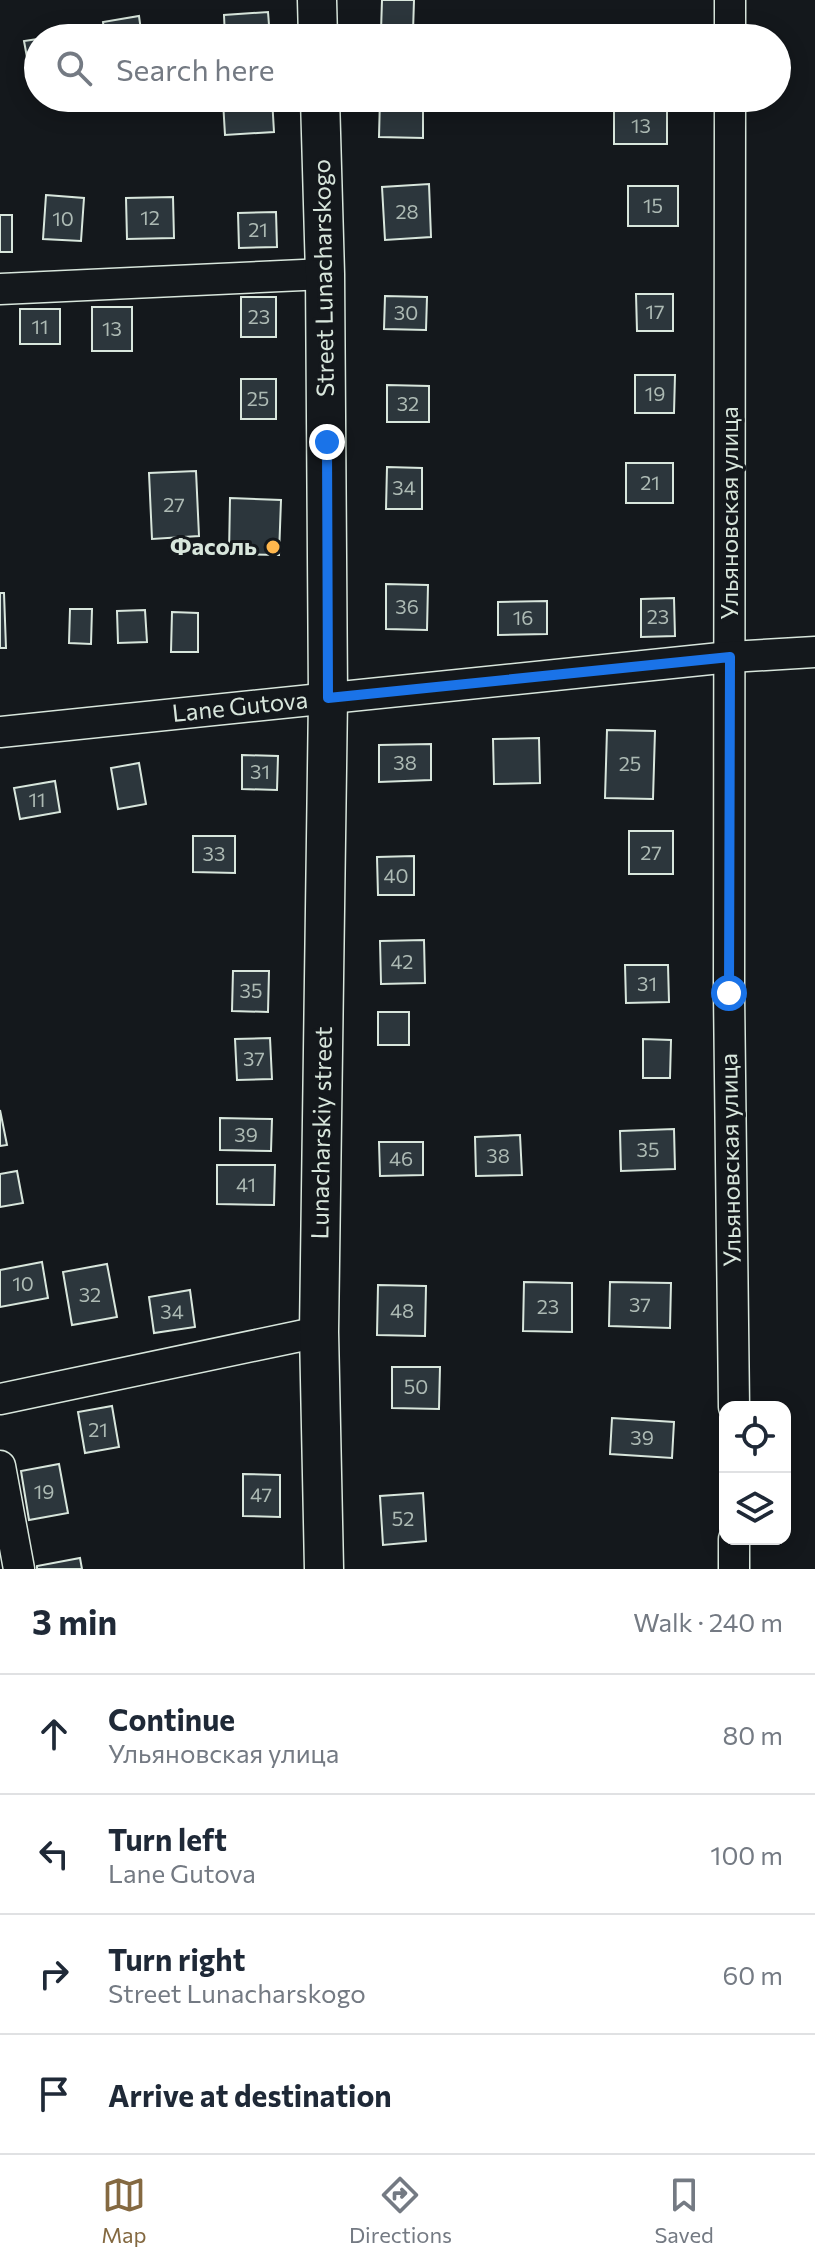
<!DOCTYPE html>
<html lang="en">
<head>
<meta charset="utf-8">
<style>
	body { margin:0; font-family:Commissioner,sans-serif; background:#f6f6f7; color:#1f2937 }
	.controls { position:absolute; right:24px; bottom:24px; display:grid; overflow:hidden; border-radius:16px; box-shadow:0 4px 20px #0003 }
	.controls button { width:72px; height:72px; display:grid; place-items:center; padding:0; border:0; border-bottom:2px solid #e0e1e3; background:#fff; color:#1f2937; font:40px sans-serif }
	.stop { position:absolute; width:24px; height:24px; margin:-18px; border:6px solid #1a73e8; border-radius:50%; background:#fff }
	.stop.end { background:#1a73e8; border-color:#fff; box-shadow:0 2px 8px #0008 }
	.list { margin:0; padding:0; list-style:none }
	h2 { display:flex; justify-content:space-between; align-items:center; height:104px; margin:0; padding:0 32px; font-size:34px }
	h2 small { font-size:26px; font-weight:400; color:#747a83 }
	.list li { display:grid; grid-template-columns:52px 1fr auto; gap:24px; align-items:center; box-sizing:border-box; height:120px; padding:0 32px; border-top:2px solid #e0e1e3 }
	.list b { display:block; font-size:30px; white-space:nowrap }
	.list p { margin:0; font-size:26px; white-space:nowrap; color:#747a83 }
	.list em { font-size:26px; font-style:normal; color:#747a83 }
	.icon { flex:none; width:44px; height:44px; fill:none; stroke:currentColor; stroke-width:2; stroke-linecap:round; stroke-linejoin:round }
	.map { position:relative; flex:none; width:815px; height:1569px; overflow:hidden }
	.search { position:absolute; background:#fff; box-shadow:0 4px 20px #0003; left:24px; right:24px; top:24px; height:88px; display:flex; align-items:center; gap:20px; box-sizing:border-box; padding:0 28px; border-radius:44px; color:#747a83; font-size:30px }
	.sheet { height:584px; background:#fff }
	nav { display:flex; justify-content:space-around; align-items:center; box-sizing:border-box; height:112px; border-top:2px solid #e0e1e3; background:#fff; font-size:22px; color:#747a83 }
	nav a { display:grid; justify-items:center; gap:4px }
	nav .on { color:#846941 }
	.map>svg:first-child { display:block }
</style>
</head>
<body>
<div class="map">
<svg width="815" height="1569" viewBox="0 0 815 1569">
	<rect width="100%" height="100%" fill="#14181c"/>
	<g fill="#2c363c" stroke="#d8e6dc" stroke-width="2">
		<polygon points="382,0 414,0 413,32 381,31"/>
		<polygon points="268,12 270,38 225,38 224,15"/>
		<polygon points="139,16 142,38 105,38 103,22"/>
		<polygon points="38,39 38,78 31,79 24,41"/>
		<polygon points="272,98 274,132 225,135 223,101"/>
		<polygon points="380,98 423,98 423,138 379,137"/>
		<rect x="614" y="109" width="53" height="35"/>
		<polygon points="429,184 431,237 385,240 382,187"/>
		<rect x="628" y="186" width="50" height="40"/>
		<polygon points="46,195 84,198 81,241 43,239"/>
		<polygon points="173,197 174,238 127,239 126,198"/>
		<polygon points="276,212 277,247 239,248 238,213"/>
		<rect x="0" y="215" width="12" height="37"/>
		<polygon points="636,294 673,294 673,331 637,331"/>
		<polygon points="385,296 427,297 426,330 384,329"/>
		<rect x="241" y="297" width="35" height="40"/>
		<rect x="92" y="307" width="40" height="44"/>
		<rect x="20" y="309" width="40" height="35"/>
		<polygon points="635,375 675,375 674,413 635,413"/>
		<rect x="241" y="379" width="35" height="40"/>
		<polygon points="387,385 429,386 429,422 387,422"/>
		<rect x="626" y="463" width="47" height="40"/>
		<polygon points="387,467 422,468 422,509 386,509"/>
		<polygon points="196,471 199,536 152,539 149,473"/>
		<polygon points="230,498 281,500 279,555 229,554"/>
		<polygon points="386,584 428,585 427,630 386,629"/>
		<polygon points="0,593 4,593 6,648 0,648"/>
		<polygon points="674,598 675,636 641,637 641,599"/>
		<polygon points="547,601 547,634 498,635 498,602"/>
		<polygon points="70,609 92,609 91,644 69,643"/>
		<polygon points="145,610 147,642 118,643 117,611"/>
		<polygon points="172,612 198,613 198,652 171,652"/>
		<polygon points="607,730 655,731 653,799 605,798"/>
		<polygon points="539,738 540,783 494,784 493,739"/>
		<polygon points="431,744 431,780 379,782 379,745"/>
		<polygon points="242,755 278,756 277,790 242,789"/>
		<polygon points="139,763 146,804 118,809 111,768"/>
		<polygon points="55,781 60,812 20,819 14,788"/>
		<rect x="629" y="831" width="44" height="43"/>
		<polygon points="193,836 235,836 235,873 193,872"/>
		<polygon points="414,856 414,895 378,895 377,857"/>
		<polygon points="424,940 425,983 381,984 380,941"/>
		<polygon points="625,965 668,965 669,1002 626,1003"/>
		<polygon points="233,971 269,971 268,1012 232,1011"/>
		<rect x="378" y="1012" width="31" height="33"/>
		<polygon points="270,1038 272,1079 237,1080 235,1039"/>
		<polygon points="643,1039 671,1040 670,1078 643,1078"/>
		<polygon points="0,1110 7,1145 0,1146"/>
		<polygon points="220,1118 272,1119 271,1151 220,1150"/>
		<polygon points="674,1129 675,1169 621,1171 620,1131"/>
		<polygon points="520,1135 522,1175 476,1176 475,1137"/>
		<polygon points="379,1142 423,1142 423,1175 380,1176"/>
		<polygon points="217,1165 275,1165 274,1205 217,1204"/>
		<polygon points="17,1171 23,1203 0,1207 0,1174"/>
		<polygon points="42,1262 48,1298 0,1307 0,1270"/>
		<polygon points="107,1264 117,1317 72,1325 63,1272"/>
		<polygon points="524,1282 572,1283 572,1332 523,1331"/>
		<polygon points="610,1282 671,1283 670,1328 609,1326"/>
		<polygon points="378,1285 426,1286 425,1336 377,1335"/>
		<polygon points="190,1290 195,1327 154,1333 149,1297"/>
		<polygon points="392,1367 440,1367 439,1409 392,1408"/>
		<polygon points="112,1406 119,1447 85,1453 78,1412"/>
		<polygon points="612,1418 674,1422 672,1458 610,1454"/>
		<polygon points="59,1464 68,1513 29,1520 21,1471"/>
		<polygon points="243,1474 280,1475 280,1517 243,1516"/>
		<polygon points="423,1493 426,1541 383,1545 380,1496"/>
		<polygon points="80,1558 82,1569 37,1569 37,1566"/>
	</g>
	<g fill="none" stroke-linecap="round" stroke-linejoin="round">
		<g stroke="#d8e6dc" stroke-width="33">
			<g id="minor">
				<polyline points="730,0 730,38"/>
				<polyline points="730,98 729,993 734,1407"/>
				<polyline points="0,289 325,274"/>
				<polyline points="0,732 730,657 815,652"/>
				<polyline points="0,1399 319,1332"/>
				<polyline points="0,1466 19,1569"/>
				<polyline points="734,1539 734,1569"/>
			</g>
		</g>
		<g stroke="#d8e6dc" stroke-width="41">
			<g id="major">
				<polyline points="317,0 318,38"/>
				<polyline points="320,98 325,274 328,698 319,1332 324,1569"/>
			</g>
		</g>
		<use href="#minor" stroke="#14181c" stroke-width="30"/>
		<use href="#major" stroke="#14181c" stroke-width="38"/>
	</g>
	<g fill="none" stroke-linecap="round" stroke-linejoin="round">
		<polyline stroke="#1a73e8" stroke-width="10" points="327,442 328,698 730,657 729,993"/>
	</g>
	<circle fill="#ffb74d" stroke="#14181c" stroke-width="3" cx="273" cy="547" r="8"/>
	<g text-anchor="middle" stroke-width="6" stroke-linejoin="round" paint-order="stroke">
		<g font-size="20" fill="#adbab4">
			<text x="641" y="133">13</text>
			<text x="653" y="213">15</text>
			<text x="407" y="219">28</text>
			<text x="150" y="225">12</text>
			<text x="63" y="226">10</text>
			<text x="258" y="237">21</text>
			<text x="655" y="319">17</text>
			<text x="406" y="320">30</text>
			<text x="259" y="324">23</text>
			<text x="40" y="334">11</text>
			<text x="112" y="336">13</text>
			<text x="655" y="401">19</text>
			<text x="258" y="406">25</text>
			<text x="408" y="411">32</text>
			<text x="650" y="490">21</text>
			<text x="404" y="495">34</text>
			<text x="174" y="512">27</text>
			<text x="407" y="614">36</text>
			<text x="658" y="624">23</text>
			<text x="523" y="625">16</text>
			<text x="405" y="770">38</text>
			<text x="630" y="771">25</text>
			<text x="260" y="779">31</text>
			<text x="37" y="807">11</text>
			<text x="651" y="860">27</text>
			<text x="214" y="861">33</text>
			<text x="396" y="883">40</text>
			<text x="402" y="969">42</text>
			<text x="647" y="991">31</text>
			<text x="251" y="998">35</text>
			<text x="254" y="1066">37</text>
			<text x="246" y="1142">39</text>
			<text x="648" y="1157">35</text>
			<text x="498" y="1163">38</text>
			<text x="401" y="1166">46</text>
			<text x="246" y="1192">41</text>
			<text x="23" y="1291">10</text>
			<text x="90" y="1302">32</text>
			<text x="640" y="1312">37</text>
			<text x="548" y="1314">23</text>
			<text x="402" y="1318">48</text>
			<text x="172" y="1319">34</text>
			<text x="416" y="1394">50</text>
			<text x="98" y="1437">21</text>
			<text x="642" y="1445">39</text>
			<text x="44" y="1499">19</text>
			<text x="261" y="1502">47</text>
			<text x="403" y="1526">52</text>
		</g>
		<g font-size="24" fill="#d8e6dc" stroke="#14181c">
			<text transform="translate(324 278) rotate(-91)" y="8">Street Lunacharskogo</text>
			<text transform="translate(730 513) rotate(-90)" y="8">Ульяновская улица</text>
			<text transform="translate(240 707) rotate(-6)" y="8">Lane Gutova</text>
			<text transform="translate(322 1133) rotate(-89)" y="8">Lunacharskiy street</text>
			<text transform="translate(731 1160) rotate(-91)" y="8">Ульяновская улица</text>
		</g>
		<g font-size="24" font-weight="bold" fill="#d8e6dc" stroke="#14181c" text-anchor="end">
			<text x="257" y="555">Фасоль</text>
		</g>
	</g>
</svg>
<div class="controls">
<button><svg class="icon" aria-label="locate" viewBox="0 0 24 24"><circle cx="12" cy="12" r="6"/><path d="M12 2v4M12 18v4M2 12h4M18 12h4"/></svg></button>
<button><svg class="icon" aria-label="layers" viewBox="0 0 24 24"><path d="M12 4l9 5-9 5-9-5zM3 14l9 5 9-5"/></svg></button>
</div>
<div class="stop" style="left:729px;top:993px"></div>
<div class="stop end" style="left:327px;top:442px"></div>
<div class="search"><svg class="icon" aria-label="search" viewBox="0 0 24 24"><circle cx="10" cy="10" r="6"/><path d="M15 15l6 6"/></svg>Search here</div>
</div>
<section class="sheet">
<h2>3 min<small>Walk · 240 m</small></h2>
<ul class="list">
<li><svg class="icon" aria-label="ahead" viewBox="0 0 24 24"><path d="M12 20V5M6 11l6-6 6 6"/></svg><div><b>Continue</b><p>Ульяновская улица</p></div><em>80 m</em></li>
<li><svg class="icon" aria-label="left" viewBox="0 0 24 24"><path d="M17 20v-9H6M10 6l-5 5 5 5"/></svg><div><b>Turn left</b><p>Lane Gutova</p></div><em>100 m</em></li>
<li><svg class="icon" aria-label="right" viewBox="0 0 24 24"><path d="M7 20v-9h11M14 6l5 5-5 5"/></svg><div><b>Turn right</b><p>Street Lunacharskogo</p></div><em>60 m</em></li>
<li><svg class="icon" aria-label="arrive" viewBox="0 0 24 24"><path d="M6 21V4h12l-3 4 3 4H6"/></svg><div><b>Arrive at destination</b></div></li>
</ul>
</section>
<nav>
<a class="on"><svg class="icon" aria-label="map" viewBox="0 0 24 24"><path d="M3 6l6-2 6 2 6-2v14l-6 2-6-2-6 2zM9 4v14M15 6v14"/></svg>Map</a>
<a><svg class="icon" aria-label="directions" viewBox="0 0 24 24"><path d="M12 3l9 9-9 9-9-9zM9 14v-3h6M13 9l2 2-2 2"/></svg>Directions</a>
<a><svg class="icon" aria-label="saved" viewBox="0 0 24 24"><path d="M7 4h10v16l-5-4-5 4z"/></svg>Saved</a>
</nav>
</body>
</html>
